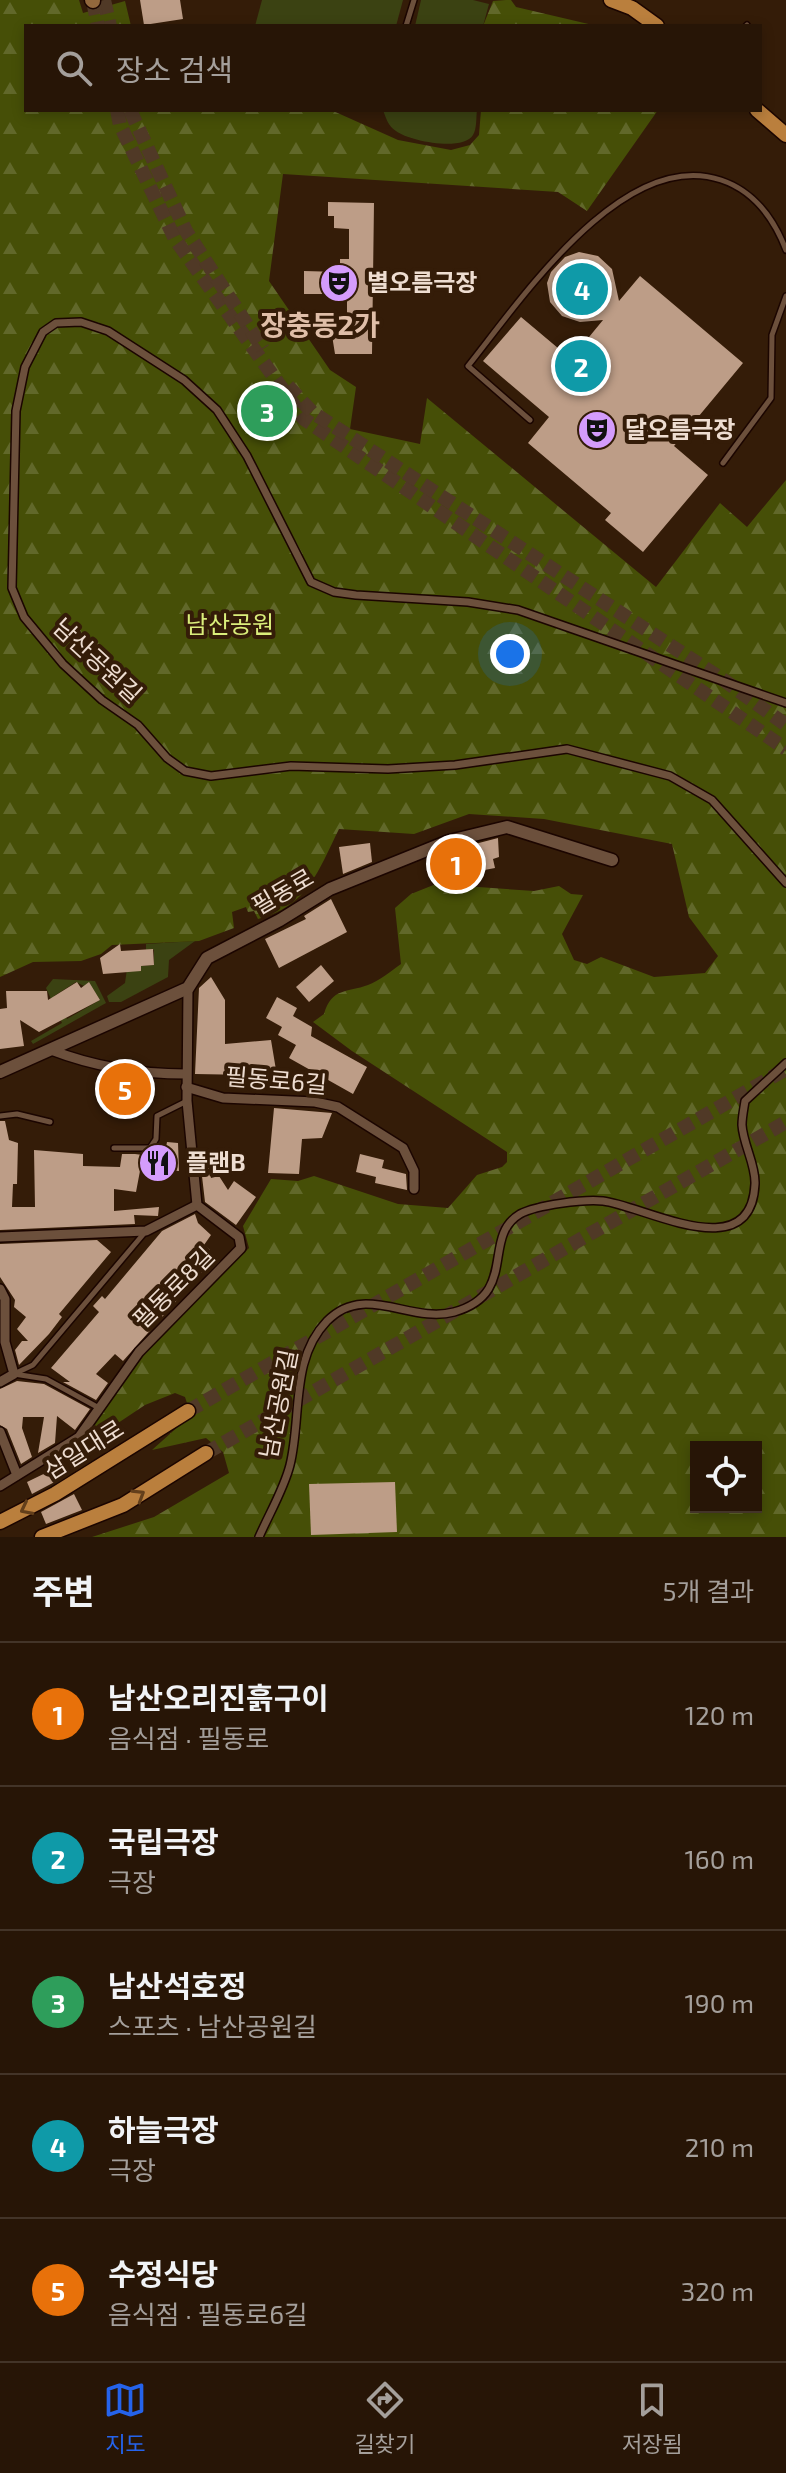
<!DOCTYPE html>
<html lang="ko">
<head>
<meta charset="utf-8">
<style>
	body { margin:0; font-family:"Exo 2","Noto Sans KR",sans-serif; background:#332214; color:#f1f3f6 }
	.controls { position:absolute; right:24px; bottom:24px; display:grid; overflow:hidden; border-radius:0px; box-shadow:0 4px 12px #0003 }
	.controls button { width:72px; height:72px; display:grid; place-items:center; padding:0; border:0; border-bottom:2px solid #433428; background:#271506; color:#f1f3f6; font:40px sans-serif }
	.you { position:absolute; left:510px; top:654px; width:28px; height:28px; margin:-20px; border:6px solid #fff; border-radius:50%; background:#1a73e8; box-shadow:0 0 0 12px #1a73e833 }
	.badge { display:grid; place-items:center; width:52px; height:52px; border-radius:50%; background:#2563eb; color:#fff; font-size:26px; font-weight:700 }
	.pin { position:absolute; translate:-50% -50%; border:4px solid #fff; box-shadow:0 2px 8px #0006 }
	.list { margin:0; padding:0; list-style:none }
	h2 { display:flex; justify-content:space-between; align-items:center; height:104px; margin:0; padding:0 32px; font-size:34px }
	h2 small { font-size:26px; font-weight:400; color:#a49f9b }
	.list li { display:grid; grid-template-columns:52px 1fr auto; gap:24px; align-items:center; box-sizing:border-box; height:144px; padding:0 32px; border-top:2px solid #433428 }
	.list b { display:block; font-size:30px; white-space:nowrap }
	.list p { margin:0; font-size:26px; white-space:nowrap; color:#a49f9b }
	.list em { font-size:26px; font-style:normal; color:#a49f9b }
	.icon { flex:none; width:44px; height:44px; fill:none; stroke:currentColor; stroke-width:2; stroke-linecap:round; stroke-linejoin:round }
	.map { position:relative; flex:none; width:786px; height:1537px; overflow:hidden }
	.search { position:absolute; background:#271506; box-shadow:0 4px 12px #0003; left:24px; right:24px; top:24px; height:88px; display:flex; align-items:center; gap:20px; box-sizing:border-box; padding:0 28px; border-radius:0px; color:#a49f9b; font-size:30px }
	.sheet { height:824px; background:#271506 }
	nav { display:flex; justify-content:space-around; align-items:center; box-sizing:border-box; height:112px; border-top:2px solid #433428; background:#271506; font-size:22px; color:#a49f9b }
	nav a { display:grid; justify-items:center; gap:4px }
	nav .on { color:#2563eb }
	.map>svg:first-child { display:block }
</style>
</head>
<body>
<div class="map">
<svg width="786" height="1537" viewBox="0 0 786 1537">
	<defs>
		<pattern id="forest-firs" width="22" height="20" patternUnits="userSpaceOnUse" patternTransform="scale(2)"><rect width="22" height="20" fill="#464f07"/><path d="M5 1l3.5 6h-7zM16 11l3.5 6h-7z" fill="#61682a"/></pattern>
	</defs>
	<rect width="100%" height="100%" fill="#341c08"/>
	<g fill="#3b4212" fill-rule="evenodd">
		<polygon points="262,0 403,0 396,26 255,26"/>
		<polygon points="421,0 473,0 489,4 483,26 415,26"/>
		<path d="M383 110H477C476 117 477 129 473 135 463 152 409 141 396 131 388 126 386 118 383 110Z"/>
		<polygon points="195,941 169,960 168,977 121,1002 109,1002 107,996 125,983 127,969 141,971 141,966 154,965 154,950 146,950 146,944"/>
		<path d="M53 979 95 981 106 1003 33 1044 31 1041 62 1023 46 988ZM76 982 84 986 89 983 100 1000 67 1019 54 996Z"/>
	</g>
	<g fill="url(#forest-firs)" fill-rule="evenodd">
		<path d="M0 0H79L83 13 125 1 131 26H26V110H331L398 140 451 150 470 145 479 135 481 110H658L587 211 558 192 283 174 269 281 330 370 356 387 350 429 420 444 427 398 656 587 720 503 747 527 786 480V1537H92L154 1517 229 1473 223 1452 206 1438 152 1450 191 1415 185 1397 175 1393 145 1405 88 1443 82 1441 150 1346 249 1248 243 1226 271 1179 298 1181 314 1176 398 1204 448 1208 477 1175 502 1167 507 1162V1152L352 1051 313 1022 324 1014C332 987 347 993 368 985 379 981 391 971 401 964L395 908 411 894 436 884 534 891 559 886 571 894 583 895 562 934 574 960 587 964 601 957 654 977 705 973 718 956 689 917 672 844 544 819 469 814 414 834 339 829C318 871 308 906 258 919L254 911 248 912 246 907 232 912 234 928 199 941 112 945 101 954 81 961 33 962 0 977ZM696 1447H756V1507H696Z"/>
		<polygon points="506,0 511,0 516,7 597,26 483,26 493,1"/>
	</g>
	<g fill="#bd9d87">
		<polygon points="140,0 180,0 183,19 144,25"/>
		<polygon points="328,202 374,203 372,354 335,354 331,329 347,329 347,300 336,300 336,294 304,294 304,271 340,272 340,259 349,259 349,229 334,228 334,216 328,216"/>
		<polygon points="579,252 598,256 612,269 619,301 640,276 743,363 674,446 708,475 643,552 605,520 611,513 528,443 549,417 483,361 521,317 571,359 603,320 580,322 562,316 550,302 547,283 551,272 565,257"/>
		<polygon points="498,838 499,857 493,859 495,868 474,872 472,863 479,862 475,844"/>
		<polygon points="370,843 372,862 343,874 339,847"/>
		<polygon points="331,899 347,932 279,968 265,939 306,919 304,916"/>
		<polygon points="120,944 121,951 153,949 154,965 141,966 141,971 103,974 100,958"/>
		<polygon points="321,965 334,981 309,1002 296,987"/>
		<polygon points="211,977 225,1000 225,1044 271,1040 276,1070 250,1075 195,1074 199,988"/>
		<polygon points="77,982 81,988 89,982 100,1000 39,1032 20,1020 24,1046 0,1049 0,1009 7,1008 6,991 47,991 48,1000"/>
		<polygon points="277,997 297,1008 293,1016 312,1027 311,1036 367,1067 353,1094 289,1058 296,1045 278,1035 282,1027 266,1018"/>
		<polygon points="274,1108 332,1113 322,1138 302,1139 299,1174 268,1173"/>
		<polygon points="0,1121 5,1121 9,1140 18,1143 17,1184 13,1184 12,1207 35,1207 34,1150 83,1154 83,1166 120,1167 122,1154 135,1154 143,1155 136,1192 114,1189 114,1211 159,1207 158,1216 134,1215 135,1224 0,1230"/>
		<polygon points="167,1142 178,1143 179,1171 162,1170"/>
		<polygon points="360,1154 384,1160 382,1168 406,1174 407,1190 375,1183 376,1177 356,1172"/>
		<polygon points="207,1158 211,1178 219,1176 228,1190 234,1181 256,1197 236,1225 205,1202 200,1159"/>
		<polygon points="195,1214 198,1223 211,1235 204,1245 210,1250 197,1265 203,1271 123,1361 115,1354 96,1374 108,1383 96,1400 63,1382 70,1382 51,1368 99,1312 93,1306 102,1296 105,1299 162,1231"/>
		<polygon points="97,1240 111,1252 59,1314 62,1317 49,1334 19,1365 15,1350 22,1341 28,1341 17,1329 26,1317 14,1307 15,1300 0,1277 0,1244"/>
		<polygon points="17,1381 44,1384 90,1409 75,1430 57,1416 55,1443 38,1453 44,1417 23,1417 22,1428 32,1457 21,1464 7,1429 0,1425 0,1389"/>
		<polygon points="58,1467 64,1477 32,1494 27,1482"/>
		<polygon points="395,1482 397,1532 311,1535 309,1484"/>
		<polygon points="74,1494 82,1510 46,1524 41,1512"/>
	</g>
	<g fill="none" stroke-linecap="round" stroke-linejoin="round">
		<g stroke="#503926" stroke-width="14" stroke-dasharray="14 7" stroke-linecap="butt">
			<polyline points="104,0 110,26"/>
			<polyline points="93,1 98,26"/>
			<polyline points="117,110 120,125 175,239 304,419 786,749"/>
			<polyline points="130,110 186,231 263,349"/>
			<polyline points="288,386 312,412 725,681 786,725"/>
		</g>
		<g stroke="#503926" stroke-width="14" stroke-dasharray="14 7" stroke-linecap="butt">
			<polyline points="188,1411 786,1069"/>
			<polyline points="206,1453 786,1122"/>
		</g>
		<g stroke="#1b0500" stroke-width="8">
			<g id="service">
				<polyline points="406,26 414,0"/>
				<polyline points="746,26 747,25"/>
				<path d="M530 420 468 366C520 301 623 147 721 180 754 191 774 219 786 250"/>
				<polyline points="723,463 771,398 772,335 786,296"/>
				<polyline points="0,1116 17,1114 50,1122"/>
				<polyline points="114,1148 150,1148 156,1139 157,1116 187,1101"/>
				<polyline points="99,1408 46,1379 14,1374 33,1365 146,1231"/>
			</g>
		</g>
		<g stroke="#1b0500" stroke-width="10">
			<g id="pedestrian">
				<polyline points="786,703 518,610 468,602 356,595 334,592 311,582 247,456 217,410 184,380 108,331 81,322 56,323 43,332 25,367 16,411 12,588 24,617 63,664 102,700 138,725 167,758 185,771 211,776 291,766 388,769 455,765 567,749 670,776 712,800 786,883"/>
				<path d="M259 1537C269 1514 284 1489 290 1465 302 1417 290 1359 327 1321 365 1282 410 1324 454 1312 519 1294 481 1237 520 1214 537 1205 584 1199 603 1201 645 1206 751 1268 755 1184 756 1165 743 1144 742 1125 742 1117 744 1108 745 1101L786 1063"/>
			</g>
		</g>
		<g stroke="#1b0500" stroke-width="12">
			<g id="minor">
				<path d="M51 1050C95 1067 139 1074 186 1074"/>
				<polyline points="186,1087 223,1098 315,1102 338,1107 403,1148 414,1171 414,1189"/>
				<polyline points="0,1237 146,1231 197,1205"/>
				<polyline points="0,1289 5,1299 5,1342 14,1374 0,1382"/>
				<polyline points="0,1432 17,1475"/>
				<polyline points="0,1486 79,1437 139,1352 241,1248 239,1237 197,1205 187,1101 188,988"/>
			</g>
		</g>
		<g stroke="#1b0500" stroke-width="15">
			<polyline id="tertiary" points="0,1072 188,988 207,958 280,920 330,889 449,841 507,827 612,860"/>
		</g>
		<g stroke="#1b0500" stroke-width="17">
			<polyline id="secondary" points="92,0 93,1"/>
		</g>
		<g stroke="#1b0500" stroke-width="17">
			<g id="primary">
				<polyline points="611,0 632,8 657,26"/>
				<polyline points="757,110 786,135"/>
				<polyline points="0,1522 55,1494 188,1411"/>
				<polyline points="42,1537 123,1505 206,1453"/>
			</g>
		</g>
		<use href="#service" stroke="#6c503c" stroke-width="5"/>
		<use href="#pedestrian" stroke="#6c503c" stroke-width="7"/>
		<use href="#minor" stroke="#6c503c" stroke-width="9"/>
		<use href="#tertiary" stroke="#6c503c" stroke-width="12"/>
		<use href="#secondary" stroke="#93683d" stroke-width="14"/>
		<use href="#primary" stroke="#ba7f3d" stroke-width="14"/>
	</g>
	<defs><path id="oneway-chevron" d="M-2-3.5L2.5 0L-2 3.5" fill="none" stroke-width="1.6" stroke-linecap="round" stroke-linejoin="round" transform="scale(2)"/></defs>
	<g stroke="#633f1b">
		<use href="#oneway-chevron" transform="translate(139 1495) rotate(-32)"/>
		<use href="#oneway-chevron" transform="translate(26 1509) rotate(153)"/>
	</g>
	<defs>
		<g id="theatre-disc" transform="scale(2)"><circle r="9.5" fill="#d49cfc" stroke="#341c08"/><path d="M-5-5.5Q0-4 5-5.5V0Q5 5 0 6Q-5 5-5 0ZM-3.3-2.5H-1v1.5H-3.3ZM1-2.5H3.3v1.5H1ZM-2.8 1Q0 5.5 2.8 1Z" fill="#111"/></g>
		<g id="restaurant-disc" transform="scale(2)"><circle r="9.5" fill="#d49cfc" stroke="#341c08"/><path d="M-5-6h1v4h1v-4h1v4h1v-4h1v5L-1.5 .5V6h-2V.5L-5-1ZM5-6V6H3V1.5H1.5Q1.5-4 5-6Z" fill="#111"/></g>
	</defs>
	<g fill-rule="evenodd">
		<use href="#theatre-disc" x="339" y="283"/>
		<use href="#theatre-disc" x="597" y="430"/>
		<use href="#restaurant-disc" x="158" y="1163"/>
	</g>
	<g text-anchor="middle" stroke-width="8" stroke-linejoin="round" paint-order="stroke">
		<g font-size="24" font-weight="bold" fill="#eeddd1" stroke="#341c08" text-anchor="start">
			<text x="367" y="291">별오름극장</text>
			<text x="625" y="438">달오름극장</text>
			<text x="186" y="1171">플랜B</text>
		</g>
		<g font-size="24" fill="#daee7b" stroke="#341c08">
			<text x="230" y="633">남산공원</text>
		</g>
		<g font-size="24" fill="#eeddd1" stroke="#341c08">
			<text transform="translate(97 661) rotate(43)" y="8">남산공원길</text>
			<text transform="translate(283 892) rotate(-30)" y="8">필동로</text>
			<text transform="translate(276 1081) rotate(5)" y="8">필동로6길</text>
			<text transform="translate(174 1288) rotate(-45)" y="8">필동로8길</text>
			<text transform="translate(279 1404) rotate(-79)" y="8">남산공원길</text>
			<text transform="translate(84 1450) rotate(-32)" y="8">삼일대로</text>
		</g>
		<g font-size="28" font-weight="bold" fill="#dfbea8" stroke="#341c08">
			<text x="320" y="335">장충동2가</text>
		</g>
	</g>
</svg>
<div class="controls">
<button><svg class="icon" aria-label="locate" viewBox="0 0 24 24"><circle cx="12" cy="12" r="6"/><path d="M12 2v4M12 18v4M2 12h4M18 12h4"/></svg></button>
</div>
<div class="you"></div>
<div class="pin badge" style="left:456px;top:864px;background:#e8710a">1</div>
<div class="pin badge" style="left:581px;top:366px;background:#0f9aa8">2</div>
<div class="pin badge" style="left:267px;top:411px;background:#2e9e5b">3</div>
<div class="pin badge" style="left:582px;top:289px;background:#0f9aa8">4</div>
<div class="pin badge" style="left:125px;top:1089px;background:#e8710a">5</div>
<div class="search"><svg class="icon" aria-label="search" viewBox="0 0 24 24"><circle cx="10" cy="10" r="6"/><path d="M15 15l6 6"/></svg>장소 검색</div>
</div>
<section class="sheet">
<h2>주변<small>5개 결과</small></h2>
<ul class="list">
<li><span class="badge" style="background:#e8710a">1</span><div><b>남산오리진흙구이</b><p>음식점 · 필동로</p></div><em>120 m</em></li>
<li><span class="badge" style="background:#0f9aa8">2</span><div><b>국립극장</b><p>극장</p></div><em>160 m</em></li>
<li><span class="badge" style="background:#2e9e5b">3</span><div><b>남산석호정</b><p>스포츠 · 남산공원길</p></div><em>190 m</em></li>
<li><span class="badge" style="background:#0f9aa8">4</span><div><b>하늘극장</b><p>극장</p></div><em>210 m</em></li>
<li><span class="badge" style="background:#e8710a">5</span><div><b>수정식당</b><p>음식점 · 필동로6길</p></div><em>320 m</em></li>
</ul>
</section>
<nav>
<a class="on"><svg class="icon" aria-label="map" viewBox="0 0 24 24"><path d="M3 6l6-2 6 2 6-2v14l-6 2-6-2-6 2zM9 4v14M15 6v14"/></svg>지도</a>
<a><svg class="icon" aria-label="directions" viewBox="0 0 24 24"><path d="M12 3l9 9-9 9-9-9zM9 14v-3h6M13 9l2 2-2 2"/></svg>길찾기</a>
<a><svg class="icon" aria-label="saved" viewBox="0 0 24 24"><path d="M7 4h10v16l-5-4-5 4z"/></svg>저장됨</a>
</nav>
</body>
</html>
